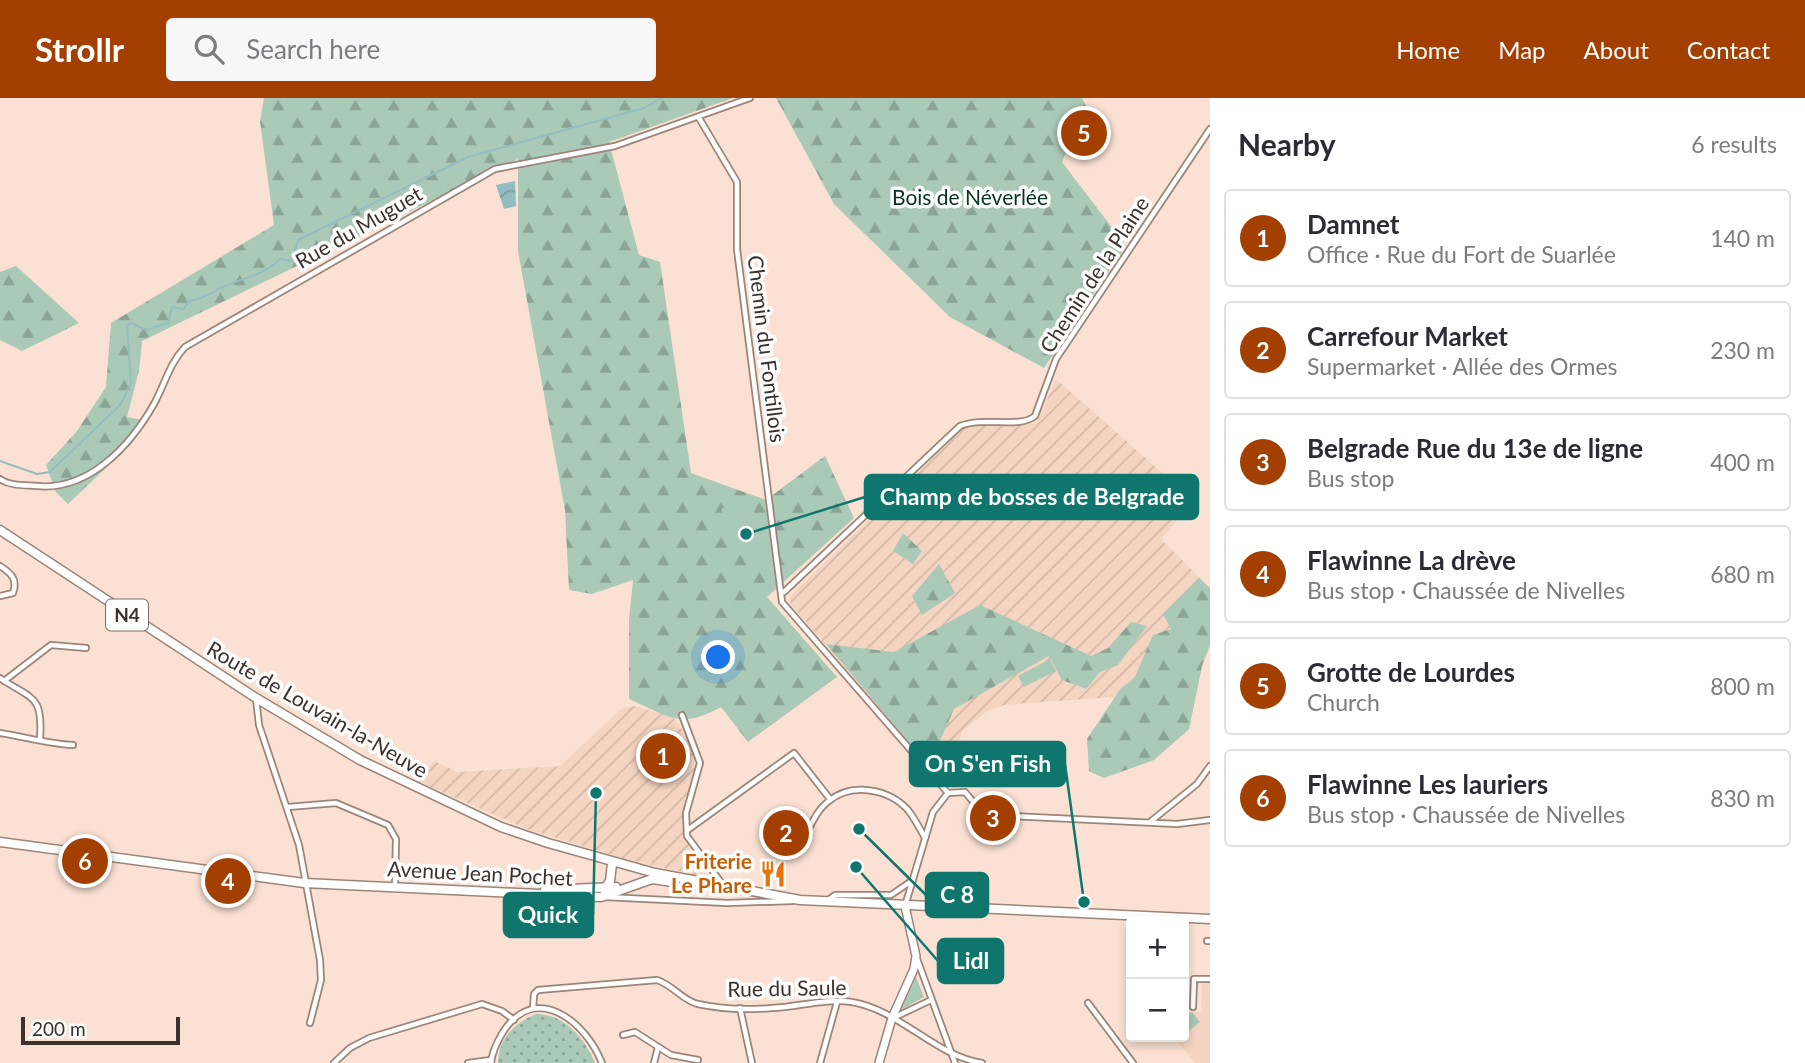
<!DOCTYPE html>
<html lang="en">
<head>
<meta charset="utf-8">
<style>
	body { margin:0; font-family:Lato,sans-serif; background:#f7f7f7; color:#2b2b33 }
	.controls { position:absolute; right:21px; bottom:21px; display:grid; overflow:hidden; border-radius:7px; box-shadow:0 4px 10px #0003 }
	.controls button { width:63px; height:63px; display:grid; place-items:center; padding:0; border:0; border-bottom:2px solid #e1e1e2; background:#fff; color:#2b2b33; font:35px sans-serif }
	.scale { position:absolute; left:21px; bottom:18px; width:159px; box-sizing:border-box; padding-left:7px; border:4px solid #3c322d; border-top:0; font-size:19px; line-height:24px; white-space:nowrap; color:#3c322d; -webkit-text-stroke:5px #fff; paint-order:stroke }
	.you { position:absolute; left:719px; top:560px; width:24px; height:24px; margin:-18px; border:5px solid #fff; border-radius:50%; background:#1a73e8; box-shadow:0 0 0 10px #1a73e833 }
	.badge { display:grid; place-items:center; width:46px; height:46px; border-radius:50%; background:#a23f01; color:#fff; font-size:23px; font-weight:700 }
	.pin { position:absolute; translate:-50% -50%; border:4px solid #fff; box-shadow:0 2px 7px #0006 }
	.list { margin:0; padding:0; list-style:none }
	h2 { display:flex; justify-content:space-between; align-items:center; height:91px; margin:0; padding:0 28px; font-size:30px }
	h2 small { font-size:23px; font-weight:400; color:#7c7c81 }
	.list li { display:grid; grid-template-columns:46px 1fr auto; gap:21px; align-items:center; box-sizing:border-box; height:98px; margin:0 14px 14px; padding:0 14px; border:2px solid #e1e1e2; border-radius:7px }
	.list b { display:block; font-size:26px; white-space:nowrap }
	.list p { margin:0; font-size:23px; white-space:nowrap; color:#7c7c81 }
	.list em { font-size:23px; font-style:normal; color:#7c7c81 }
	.icon { flex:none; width:38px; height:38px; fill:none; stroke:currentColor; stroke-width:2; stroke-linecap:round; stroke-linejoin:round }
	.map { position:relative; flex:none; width:1210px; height:965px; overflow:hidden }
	header { display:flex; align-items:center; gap:42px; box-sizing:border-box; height:98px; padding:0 35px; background:#a23f01; color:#fff }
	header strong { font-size:33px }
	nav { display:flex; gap:38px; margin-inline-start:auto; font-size:24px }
	.search { width:490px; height:63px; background:#f7f7f7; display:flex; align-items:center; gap:18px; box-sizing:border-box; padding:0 24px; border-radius:7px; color:#7c7c81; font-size:26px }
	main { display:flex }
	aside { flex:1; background:#fff }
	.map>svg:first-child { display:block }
</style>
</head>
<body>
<header>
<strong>Strollr</strong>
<div class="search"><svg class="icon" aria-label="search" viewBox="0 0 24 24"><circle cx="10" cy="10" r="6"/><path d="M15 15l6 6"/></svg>Search here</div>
<nav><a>Home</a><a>Map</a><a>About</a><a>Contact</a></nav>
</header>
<main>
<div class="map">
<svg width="1210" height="965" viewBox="0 0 1210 965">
	<defs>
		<pattern id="industrial-furrows" width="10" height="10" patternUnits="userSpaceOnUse" patternTransform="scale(1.75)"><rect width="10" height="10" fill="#f5d5c2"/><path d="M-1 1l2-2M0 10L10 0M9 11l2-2" fill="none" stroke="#d3b7a7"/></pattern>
		<pattern id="grass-dots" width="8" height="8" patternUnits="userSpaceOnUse" patternTransform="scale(1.75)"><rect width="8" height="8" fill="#aac9b7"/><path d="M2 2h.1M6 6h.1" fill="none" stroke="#8ca495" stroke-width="1.8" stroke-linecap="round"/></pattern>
		<pattern id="forest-firs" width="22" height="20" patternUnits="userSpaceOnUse" patternTransform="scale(1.75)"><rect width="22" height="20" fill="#aac9b7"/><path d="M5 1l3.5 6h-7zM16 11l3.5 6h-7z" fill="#8ca495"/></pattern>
		<pattern id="water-waves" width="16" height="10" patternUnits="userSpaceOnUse" patternTransform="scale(1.75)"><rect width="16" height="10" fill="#93bdc1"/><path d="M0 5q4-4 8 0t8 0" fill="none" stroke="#799a9d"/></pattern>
	</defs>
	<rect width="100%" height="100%" fill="#fae1d3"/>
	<polygon fill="#f5d5c2" points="1202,884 1210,884 1210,965 1195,965 1174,939 1184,939 1184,919 1190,914 1201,914"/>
	<g fill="url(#industrial-furrows)">
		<polygon points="1056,281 1194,403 1161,441 1210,490 1210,547 1202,568 1189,631 1154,662 1113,599 1004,607 986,614 962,634 957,647 956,674 954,679 944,679 943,685 791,506 789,499 969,325 1036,326"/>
		<polygon points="635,608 674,620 692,645 695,675 684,712 684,736 708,774 708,780 626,761 527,731 419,684 434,663 458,674 560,668 622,610"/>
	</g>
	<path fill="url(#grass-dots)" d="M536 916C565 916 585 941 595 965H498C499 939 514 926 536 916Z"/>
	<g fill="url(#forest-firs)">
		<path d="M264 0H733L609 44 639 157 660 164 691 375 766 402 825 358 854 420 767 499 837 579 748 644 721 609C680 632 668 618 629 601V522L633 482 592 496 569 492 565 412 518 153V61L142 243 139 273 127 319 148 323 131 346 68 406 56 394 46 367 77 333 106 289 111 225 274 127 260 23Z"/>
		<polygon points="776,0 1082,0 1086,8 1062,64 1126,148 1044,270 950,219 834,106"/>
		<polygon points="16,168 79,225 22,253 0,242 0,174"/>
		<polygon points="903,435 922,453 913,466 893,453"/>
		<polygon points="939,466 955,495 922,517 912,498"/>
		<polygon points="1199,480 1210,490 1210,547 1202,568 1189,631 1154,662 1104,680 1089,673 1087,641 1121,590 1134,581 1153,537 1171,531 1163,516"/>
		<polygon points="980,507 1091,558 1108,550 1131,524 1147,528 1118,567 1100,574 1086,591 1062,582 1049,558 954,611 929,668 826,546 894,554"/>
	</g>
	<g fill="#aac9b7">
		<path d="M741 405C760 413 772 462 777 483L770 485C756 469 716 433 722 410Z"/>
		<polygon points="1050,561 1056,573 1024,589 1018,578"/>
		<polygon points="916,879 924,899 903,911 902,910"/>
		<polygon points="1192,914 1200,924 1184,937 1184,921"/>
	</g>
	<polygon fill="url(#water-waves)" points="515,83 516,108 504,111 496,87"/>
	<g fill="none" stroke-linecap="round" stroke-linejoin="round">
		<path stroke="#93bdc1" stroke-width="2" d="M0 363 37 376 50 374 120 307 131 285 127 227 131 225 146 232 168 225 172 209 183 211 190 203C202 201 205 198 215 193 237 180 261 180 280 161L292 163 298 142 468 59 644 10 662 0"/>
		<g stroke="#9c8578" stroke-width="8">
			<g id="street">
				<polyline points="699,20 737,84 737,151 782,504 948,695"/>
				<path d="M0 381C10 388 25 387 37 388 89 393 130 348 154 306 165 286 169 266 185 249L495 71 615 48 750 0"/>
				<path d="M0 468C11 475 18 481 13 495L0 498"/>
				<path d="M784 494 960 328C985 318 1019 331 1035 318L1056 261 1210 31"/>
				<path d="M0 580C33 602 43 597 40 641"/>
				<polyline points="4,583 51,547 86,550"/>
				<polyline points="256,600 259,627 299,747 320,862 321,882 310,925"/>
				<polyline points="682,617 700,665 686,715 687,738 723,787"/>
				<path d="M0 635C26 639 48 646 73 647"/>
				<polyline points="948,695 965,694 980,712 992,717 1177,726 1210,722"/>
				<polyline points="288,709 336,705 388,727 396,741 395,789"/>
				<polyline points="1150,724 1197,686 1210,668"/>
				<polyline points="689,731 794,655 830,701"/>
				<path d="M802 744C810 730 816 712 829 703 852 684 889 691 908 712 915 721 920 731 925 740"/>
				<polyline points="605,799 727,805 792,803"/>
				<polyline points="828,802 835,797 891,797 913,782"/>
				<polyline points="905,808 933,714 948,695"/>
				<polyline points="1207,843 1210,843"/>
				<polyline points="916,858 955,965"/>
				<polyline points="1088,905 1133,965"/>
				<polyline points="1193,909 1194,881 1210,881"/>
				<path d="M533 910 534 896 538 892 657 882C673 887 683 903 698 906 721 911 749 912 772 910 799 909 825 900 852 904 900 912 935 958 982 965"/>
				<polyline points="740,910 752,965"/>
				<polyline points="893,920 931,902"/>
				<polyline points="623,937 635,934 671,957 698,962"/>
				<polyline points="334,965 350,950 369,940 482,906 502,913 514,922"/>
				<polyline points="468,965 491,962"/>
				<path d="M491 965C492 954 497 944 503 934 536 883 586 924 602 965"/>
				<polyline points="654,965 658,949"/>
				<polyline points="820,965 837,904"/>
			</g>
		</g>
		<g stroke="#9c8578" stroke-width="10">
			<polyline id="secondary" points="879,965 892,920 914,871 916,858 905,808"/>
		</g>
		<g stroke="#9c8578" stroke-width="11">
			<g id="primary">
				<polyline points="0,432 256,600 360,662 501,729 548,745 655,775 800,802 1210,821"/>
				<polyline points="0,744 304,785 601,799 652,781 673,784"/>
				<polyline points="545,792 616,789"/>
				<polyline points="604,792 610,783 612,766"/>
			</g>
		</g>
		<use href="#street" stroke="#fff" stroke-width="4.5"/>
		<use href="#secondary" stroke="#fff" stroke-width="7"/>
		<use href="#primary" stroke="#fff" stroke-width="8"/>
	</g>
	<defs>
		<g id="restaurant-bare" transform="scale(2.1)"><path d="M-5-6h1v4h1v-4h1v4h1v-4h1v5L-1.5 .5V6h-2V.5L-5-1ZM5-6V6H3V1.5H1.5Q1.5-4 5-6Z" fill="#e8710a" stroke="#fff" stroke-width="2.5" paint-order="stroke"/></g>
	</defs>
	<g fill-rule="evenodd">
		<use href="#restaurant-bare" x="773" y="776"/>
	</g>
	<g text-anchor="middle" stroke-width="7" stroke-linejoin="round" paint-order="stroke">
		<rect fill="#fff" stroke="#76706c" stroke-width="2" x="106" y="501.5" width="42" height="31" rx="5"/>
		<g font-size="19" font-weight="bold" fill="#3c322d">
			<text x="127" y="524">N4</text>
		</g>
		<g font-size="21" fill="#05331f" stroke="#fff">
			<text x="970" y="107">Bois de Néverlée</text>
		</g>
		<g font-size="21" fill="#3c322d" stroke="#fff">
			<text transform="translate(359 130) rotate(-30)" y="7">Rue du Muguet</text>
			<text transform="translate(1095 177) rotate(-57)" y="7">Chemin de la Plaine</text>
			<text transform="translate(766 251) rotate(83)" y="7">Chemin du Fontillois</text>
			<text transform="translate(317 612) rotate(30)" y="7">Route de Louvain-la-Neuve</text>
			<text transform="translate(480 776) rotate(3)" y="7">Avenue Jean Pochet</text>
			<text transform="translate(787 891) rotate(-1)" y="7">Rue du Saule</text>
		</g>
		<g font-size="21" font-weight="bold" fill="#c56008" stroke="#fff" text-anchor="end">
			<text x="752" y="771">Friterie<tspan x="752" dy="24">Le Phare</tspan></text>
		</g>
	</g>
	<path fill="none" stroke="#0f766e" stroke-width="2.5" d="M746 436L865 399M1084 804L1065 666M859 731L926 797M596 695L593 817M856 769L938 863"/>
	<g fill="#0f766e" stroke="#fff" stroke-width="2.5">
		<circle cx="746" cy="436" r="7"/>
		<circle cx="1084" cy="804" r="7"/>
		<circle cx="859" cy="731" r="7"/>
		<circle cx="596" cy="695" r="7"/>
		<circle cx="856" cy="769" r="7"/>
	</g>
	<g fill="#0f766e" stroke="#0f766e" stroke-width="2.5">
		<rect x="865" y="377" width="333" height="44" rx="7"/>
		<rect x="910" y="644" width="155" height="44" rx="7"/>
		<rect x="926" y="775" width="62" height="44" rx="7"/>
		<rect x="504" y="795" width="89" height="44" rx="7"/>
		<rect x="938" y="841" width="65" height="44" rx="7"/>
	</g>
	<g font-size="23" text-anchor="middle" font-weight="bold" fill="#fff">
		<text x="1032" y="407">Champ de bosses de Belgrade</text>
		<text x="988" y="674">On S'en Fish</text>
		<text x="957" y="805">C 8</text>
		<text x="548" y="825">Quick</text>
		<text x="971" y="871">Lidl</text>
	</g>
</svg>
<div class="controls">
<button>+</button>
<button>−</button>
</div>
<div class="scale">200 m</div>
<div class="you"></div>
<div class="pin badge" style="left:663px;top:658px">1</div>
<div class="pin badge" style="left:786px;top:735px">2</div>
<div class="pin badge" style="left:993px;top:720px">3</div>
<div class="pin badge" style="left:228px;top:783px">4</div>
<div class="pin badge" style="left:1084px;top:35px">5</div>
<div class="pin badge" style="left:85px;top:763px">6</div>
</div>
<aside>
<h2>Nearby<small>6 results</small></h2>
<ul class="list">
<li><span class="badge">1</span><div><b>Damnet</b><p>Office · Rue du Fort de Suarlée</p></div><em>140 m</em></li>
<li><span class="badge">2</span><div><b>Carrefour Market</b><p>Supermarket · Allée des Ormes</p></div><em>230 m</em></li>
<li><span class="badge">3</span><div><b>Belgrade Rue du 13e de ligne</b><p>Bus stop</p></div><em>400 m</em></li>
<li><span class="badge">4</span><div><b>Flawinne La drève</b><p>Bus stop · Chaussée de Nivelles</p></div><em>680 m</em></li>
<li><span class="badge">5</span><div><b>Grotte de Lourdes</b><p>Church</p></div><em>800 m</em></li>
<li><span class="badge">6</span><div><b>Flawinne Les lauriers</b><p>Bus stop · Chaussée de Nivelles</p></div><em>830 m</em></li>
</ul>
</aside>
</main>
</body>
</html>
